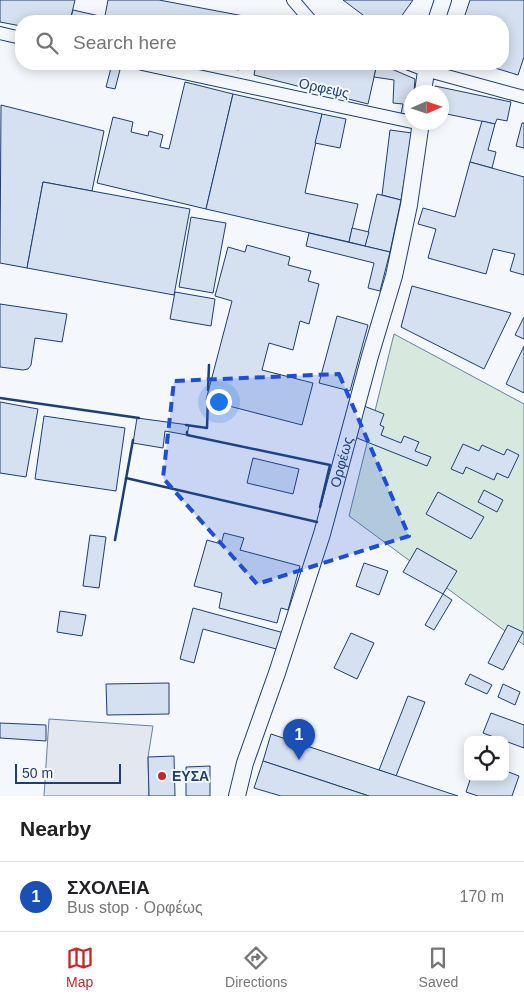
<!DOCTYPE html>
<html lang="en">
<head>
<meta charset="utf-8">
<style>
	body { margin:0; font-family:Arial,sans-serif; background:#f6f6f6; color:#202124 }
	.controls { position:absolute; right:15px; bottom:15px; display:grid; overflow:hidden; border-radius:10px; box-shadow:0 2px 12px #0003 }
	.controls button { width:45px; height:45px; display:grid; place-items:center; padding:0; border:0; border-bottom:1px solid #e0e0e0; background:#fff; color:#202124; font:25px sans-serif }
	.compass { position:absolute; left:404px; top:85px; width:45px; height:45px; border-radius:50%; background:#fff; box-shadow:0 2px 12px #0003; rotate:87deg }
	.scale { position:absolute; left:15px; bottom:12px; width:106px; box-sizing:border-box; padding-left:5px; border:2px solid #1d3f73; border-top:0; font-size:14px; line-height:18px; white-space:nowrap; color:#1d3f73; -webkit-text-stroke:4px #f4f7fb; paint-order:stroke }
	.you { position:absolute; left:218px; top:401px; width:18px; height:18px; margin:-12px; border:4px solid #fff; border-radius:50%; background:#1a73e8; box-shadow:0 0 0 8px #1a73e833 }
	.badge { display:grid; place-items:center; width:32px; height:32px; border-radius:50%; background:#c62828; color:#fff; font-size:16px; font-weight:700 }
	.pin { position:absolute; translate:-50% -41px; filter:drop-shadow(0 1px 2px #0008) }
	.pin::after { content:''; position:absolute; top:26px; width:18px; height:15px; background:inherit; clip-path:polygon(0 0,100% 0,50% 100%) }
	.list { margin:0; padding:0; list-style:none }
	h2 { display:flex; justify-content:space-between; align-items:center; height:65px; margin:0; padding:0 20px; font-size:21px }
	h2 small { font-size:16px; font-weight:400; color:#757577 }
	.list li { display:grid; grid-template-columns:32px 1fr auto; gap:15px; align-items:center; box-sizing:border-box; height:70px; padding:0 20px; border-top:1px solid #e0e0e0 }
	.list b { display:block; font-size:19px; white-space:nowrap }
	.list p { margin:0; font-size:16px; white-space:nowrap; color:#757577 }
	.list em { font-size:16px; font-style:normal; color:#757577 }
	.icon { flex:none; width:28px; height:28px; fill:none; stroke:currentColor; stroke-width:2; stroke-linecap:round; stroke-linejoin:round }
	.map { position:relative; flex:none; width:524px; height:796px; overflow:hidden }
	.search { position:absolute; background:#fff; box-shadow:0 2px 12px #0003; left:15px; right:15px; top:15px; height:55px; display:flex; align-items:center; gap:12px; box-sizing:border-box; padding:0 18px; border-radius:20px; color:#757577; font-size:19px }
	.sheet { height:135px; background:#fff }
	nav { display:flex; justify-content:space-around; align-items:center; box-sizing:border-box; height:70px; border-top:1px solid #e0e0e0; background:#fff; font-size:14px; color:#757577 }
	nav a { display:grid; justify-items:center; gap:2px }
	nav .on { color:#c62828 }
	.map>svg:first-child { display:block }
</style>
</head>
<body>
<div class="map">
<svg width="524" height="796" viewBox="0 0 524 796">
	<rect width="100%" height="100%" fill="#f4f7fb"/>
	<polygon fill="#d7e8df" stroke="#687fa3" points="394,334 524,404 524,645 349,516"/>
	<polygon fill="#e3e8f0" stroke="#687fa3" points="49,719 153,726 148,757 149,796 44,796"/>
	<g fill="#d5e0f0" stroke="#1d3f73">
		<polygon points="0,0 75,0 70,21 21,21 21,26 0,22"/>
		<polygon points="108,0 159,0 249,17 248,21 104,21"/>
		<polygon points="343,0 413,0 398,21 393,21 388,17 385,21 371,21"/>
		<polygon points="470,0 524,0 524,57 518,75 482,64 503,64 503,21 463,21"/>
		<polygon points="73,10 104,17 104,21 70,21"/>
		<polygon points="205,64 240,64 239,70"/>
		<polygon points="256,64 377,64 368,104 254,75"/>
		<polygon points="377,64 380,64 415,79 414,92 412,92 412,114 401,114 403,104 393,103 394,80 374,77"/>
		<polygon points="111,68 120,70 115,89 106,87"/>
		<polygon points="185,82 233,94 206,209 97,183 113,117 133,122 131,132 148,136 149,131 163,135 160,147 169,149"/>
		<polygon points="435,86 511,102 507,121 497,119 495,124 442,113 442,92 434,92"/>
		<polygon points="233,94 322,114 305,193 358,204 349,242 206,209"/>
		<polygon points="1,105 104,131 92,191 43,182 27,268 0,263"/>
		<polygon points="322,114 346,119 340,148 315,143"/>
		<polygon points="482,121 495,124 488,150 496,152 492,168 470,162"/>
		<polygon points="522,123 524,123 524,148 516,146"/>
		<polygon points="390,130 412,133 401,200 382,195"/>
		<polygon points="470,162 524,177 524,275 510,271 515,254 493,249 486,274 428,258 436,229 418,224 423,208 455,217"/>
		<polygon points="43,182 190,209 174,295 27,268"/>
		<polygon points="377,194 401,200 390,252 365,246"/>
		<polygon points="191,217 226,223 213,293 179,287"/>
		<polygon points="352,228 369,232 365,246 349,242"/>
		<polygon points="309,233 390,252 380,291 368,288 374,263 306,246"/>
		<polygon points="247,245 290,257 288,265 311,271 308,281 319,284 309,324 300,321 293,350 269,343 262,370 313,383 302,425 206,400 232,301 215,296 228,247 245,252"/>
		<polygon points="412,286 511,313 484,369 401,327"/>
		<polygon points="175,292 215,299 211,326 170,319"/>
		<polygon points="0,304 67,314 62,342 35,338 31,365 28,369 23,370 0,367"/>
		<polygon points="337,316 368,325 350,391 319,383"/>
		<polygon points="524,317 524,339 515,335"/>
		<polygon points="524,346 524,393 506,384"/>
		<polygon points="0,402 38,409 26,477 0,473"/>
		<polygon points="364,406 384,414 380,425 384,427 381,435 401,443 404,436 419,442 415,451 431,457 427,466 352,436"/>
		<polygon points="44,416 125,428 116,491 35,479"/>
		<polygon points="137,418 189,425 187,435 165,431 163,448 133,443"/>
		<polygon points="463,444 479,451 482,445 504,455 507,449 519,455 508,478 497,473 494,480 466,467 463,474 451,469"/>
		<polygon points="253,458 299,469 293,494 247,483"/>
		<polygon points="484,490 503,500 497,512 478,502"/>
		<polygon points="438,492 484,517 471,539 426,514"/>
		<polygon points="224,533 244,538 240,550 300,566 288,610 281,608 277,623 219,608 222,593 194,586 207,540 221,544"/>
		<polygon points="90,535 106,537 99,588 83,586"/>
		<polygon points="417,548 457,571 443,594 403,572"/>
		<polygon points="364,563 388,571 379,595 356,586"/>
		<polygon points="443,594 452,600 434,630 425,625"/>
		<polygon points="193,608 284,633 280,650 203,629 194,663 180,659"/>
		<polygon points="60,611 86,615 82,636 57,632"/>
		<polygon points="508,625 523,632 503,670 488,663"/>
		<polygon points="351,633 374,643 357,679 334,668"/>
		<polygon points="470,674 492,685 487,694 465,684"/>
		<polygon points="169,683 169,714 107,715 106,684"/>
		<polygon points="503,684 520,692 515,705 498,697"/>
		<polygon points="408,696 425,702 396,776 379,770"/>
		<polygon points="491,713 524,725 524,748 505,741 505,740 502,740 483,733"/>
		<polygon points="0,723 46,725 46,741 0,738"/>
		<polygon points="271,734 379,770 458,796 369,796 263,761"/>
		<polygon points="174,756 175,796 149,796 148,757"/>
		<polygon points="263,761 369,796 281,796 254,788"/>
		<polygon points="210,766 210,796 186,796 186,767"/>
		<polygon points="506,771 519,776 512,796 478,796 466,792 471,777 505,777"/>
	</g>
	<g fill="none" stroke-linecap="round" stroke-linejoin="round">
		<g stroke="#1d3f73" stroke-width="14">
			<g id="minor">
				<polyline points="293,0 311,21"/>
				<polyline points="0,33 21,38"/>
				<polyline points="142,64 412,122"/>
				<polyline points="409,64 425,70 524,97"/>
			</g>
		</g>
		<g stroke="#1d3f73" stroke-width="18">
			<g id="tertiary">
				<polyline points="436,21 443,0"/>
				<polyline points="423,92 427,64"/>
				<path id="s1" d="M237 796 245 763 277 673 322 534 370 356 394 276 409 205 421 122"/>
			</g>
		</g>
		<use href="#minor" stroke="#f4f7fb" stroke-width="12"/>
		<use href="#tertiary" stroke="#f4f7fb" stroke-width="16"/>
		<g stroke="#1d3f73" stroke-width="2.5">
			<polyline points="208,390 209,365"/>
			<polyline points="0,398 139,418"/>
			<polyline points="186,425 207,428 208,397"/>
			<polyline points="187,432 187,435 330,465 320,507"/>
			<polyline points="126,478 317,522"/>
			<polyline points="115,540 133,440"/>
		</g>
	</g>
	<path fill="#1d4ed8" fill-opacity="0.2" stroke="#1d4ed8" stroke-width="4" stroke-dasharray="10 6" stroke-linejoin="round" d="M339 374 409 536 257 584 163 478 174 381Z"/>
	<circle fill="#c62828" stroke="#f4f7fb" stroke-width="2" cx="162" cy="776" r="5"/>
	<g text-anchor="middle" stroke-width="4" stroke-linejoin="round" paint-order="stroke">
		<g font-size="14" fill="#1d3f73" stroke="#f4f7fb">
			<text transform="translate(324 88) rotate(12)" y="5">Ορφεψς</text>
			<text dy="5" stroke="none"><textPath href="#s1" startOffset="350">Ορφέως</textPath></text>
		</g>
		<g font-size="14" font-weight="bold" fill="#1d3f73" stroke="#f4f7fb" text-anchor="start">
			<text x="172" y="781">ΕΥΣΑ</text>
		</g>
	</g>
</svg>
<div class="controls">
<button><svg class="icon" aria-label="locate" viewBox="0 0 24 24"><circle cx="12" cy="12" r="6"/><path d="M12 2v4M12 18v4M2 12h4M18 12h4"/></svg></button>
</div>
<svg class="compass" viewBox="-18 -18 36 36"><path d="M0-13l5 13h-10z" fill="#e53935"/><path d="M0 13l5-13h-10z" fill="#757577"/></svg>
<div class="scale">50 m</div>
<div class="you"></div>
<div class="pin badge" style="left:299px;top:760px;background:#1a4fb4">1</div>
<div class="search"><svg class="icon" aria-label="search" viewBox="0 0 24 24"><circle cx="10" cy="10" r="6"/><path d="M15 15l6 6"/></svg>Search here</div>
</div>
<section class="sheet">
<h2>Nearby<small></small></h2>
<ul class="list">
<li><span class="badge" style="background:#1a4fb4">1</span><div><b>ΣΧΟΛΕΙΑ</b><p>Bus stop · Ορφέως</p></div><em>170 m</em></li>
</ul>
</section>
<nav>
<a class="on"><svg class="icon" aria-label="map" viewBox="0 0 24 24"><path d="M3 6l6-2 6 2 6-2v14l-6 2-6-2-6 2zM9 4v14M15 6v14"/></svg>Map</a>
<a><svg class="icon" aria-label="directions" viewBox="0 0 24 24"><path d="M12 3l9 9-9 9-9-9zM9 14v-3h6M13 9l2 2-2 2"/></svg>Directions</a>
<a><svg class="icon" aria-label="saved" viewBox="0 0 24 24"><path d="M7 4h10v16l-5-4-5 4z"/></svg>Saved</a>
</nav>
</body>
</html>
